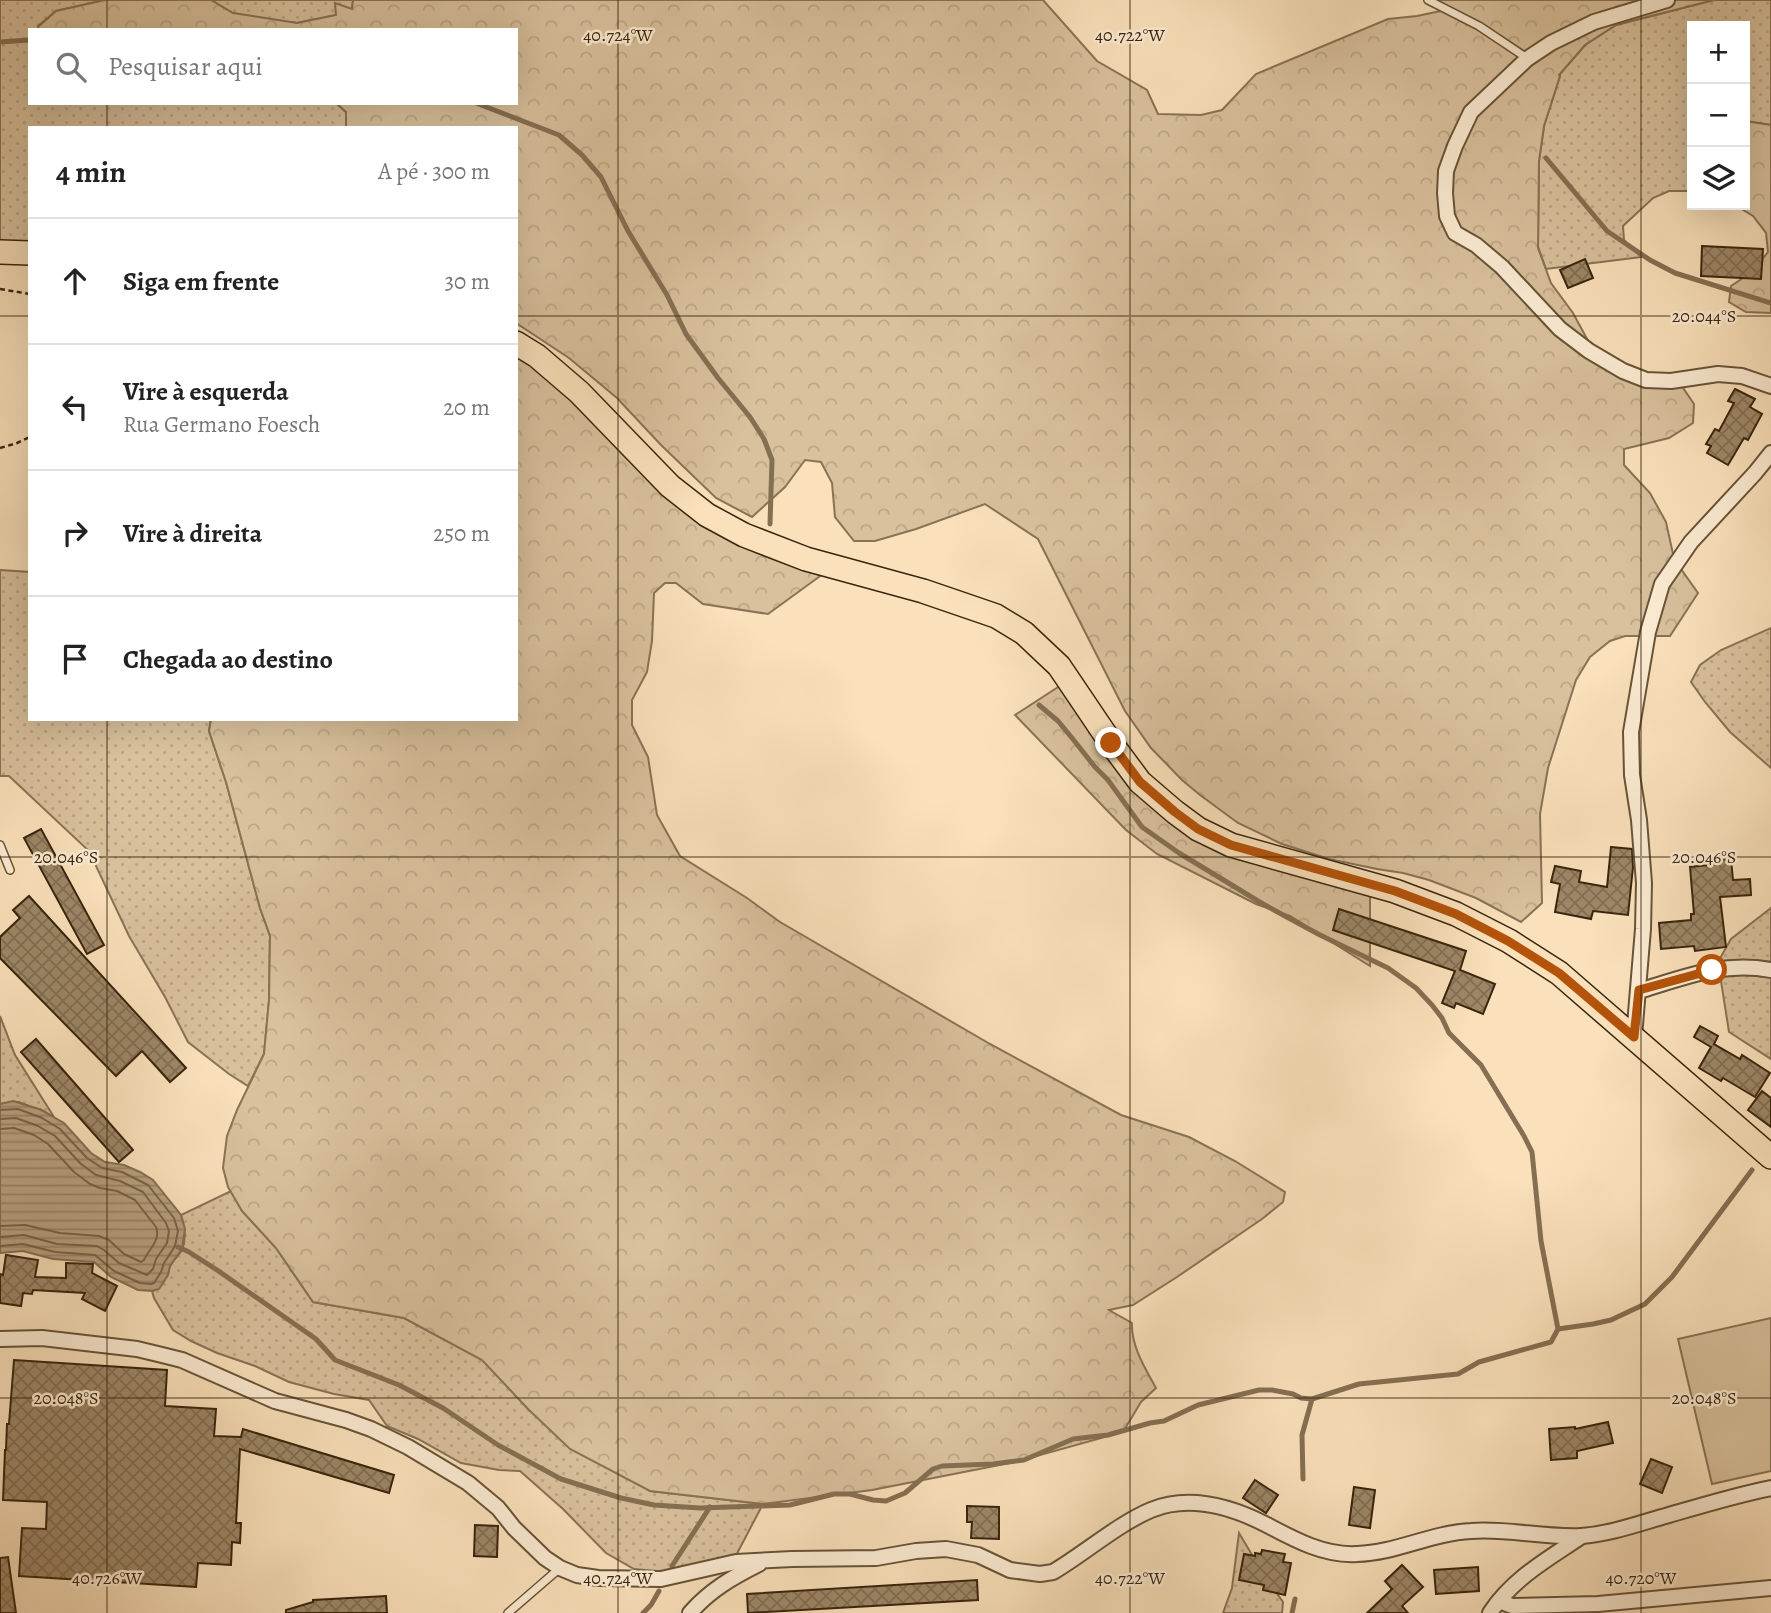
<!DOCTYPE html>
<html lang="pt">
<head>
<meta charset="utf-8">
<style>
	body { margin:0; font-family:Alegreya,serif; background:#f6f6f6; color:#222 }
	.controls { position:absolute; right:21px; top:21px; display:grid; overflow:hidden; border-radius:0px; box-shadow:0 7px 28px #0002 }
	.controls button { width:63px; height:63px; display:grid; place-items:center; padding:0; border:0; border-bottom:2px solid #e0e0e0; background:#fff; color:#222; font:35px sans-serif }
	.stop { position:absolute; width:21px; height:21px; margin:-16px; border:5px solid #b45309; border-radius:50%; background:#fff }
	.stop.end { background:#b45309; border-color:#fff; box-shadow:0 2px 7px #0008 }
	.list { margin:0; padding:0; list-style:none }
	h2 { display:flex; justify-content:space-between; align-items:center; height:91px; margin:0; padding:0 28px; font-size:30px }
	h2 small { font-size:23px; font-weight:400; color:#767676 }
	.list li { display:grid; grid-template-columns:46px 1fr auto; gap:21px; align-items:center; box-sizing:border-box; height:126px; padding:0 28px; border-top:2px solid #e0e0e0 }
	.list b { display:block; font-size:26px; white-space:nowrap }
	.list p { margin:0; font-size:23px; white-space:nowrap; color:#767676 }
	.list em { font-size:23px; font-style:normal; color:#767676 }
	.icon { flex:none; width:38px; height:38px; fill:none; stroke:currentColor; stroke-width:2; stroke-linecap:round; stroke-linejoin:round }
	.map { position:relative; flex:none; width:1771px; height:1613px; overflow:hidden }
	.search { position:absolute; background:#fff; box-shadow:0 7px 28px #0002; left:28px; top:28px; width:490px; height:77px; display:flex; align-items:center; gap:18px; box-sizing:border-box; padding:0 24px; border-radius:0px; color:#767676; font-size:26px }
	.panel { position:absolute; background:#fff; box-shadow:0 7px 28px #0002; left:28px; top:126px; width:490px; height:595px; border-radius:0px }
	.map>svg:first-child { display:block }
</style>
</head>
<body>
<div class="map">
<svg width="1771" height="1613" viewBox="0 0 1771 1613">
	<defs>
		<pattern id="grass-dots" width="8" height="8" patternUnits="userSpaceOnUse" patternTransform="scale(1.75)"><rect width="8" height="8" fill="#d9c19d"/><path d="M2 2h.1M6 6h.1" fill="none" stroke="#bba686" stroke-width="1.8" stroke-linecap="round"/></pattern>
		<pattern id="forest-crowns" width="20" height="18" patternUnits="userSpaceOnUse" patternTransform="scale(1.75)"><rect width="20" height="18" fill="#d9c19d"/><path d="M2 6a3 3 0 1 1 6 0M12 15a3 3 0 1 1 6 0" fill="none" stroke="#bba686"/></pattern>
		<pattern id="water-rules" width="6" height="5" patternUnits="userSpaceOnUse" patternTransform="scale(1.75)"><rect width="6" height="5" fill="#b8a180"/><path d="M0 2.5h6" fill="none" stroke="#978367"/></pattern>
		<pattern id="building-cross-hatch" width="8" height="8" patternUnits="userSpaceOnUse" patternTransform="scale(1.75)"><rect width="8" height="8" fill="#9d8767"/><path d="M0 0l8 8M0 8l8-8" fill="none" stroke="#816e53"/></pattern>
	</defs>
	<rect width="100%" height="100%" fill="#fae1bb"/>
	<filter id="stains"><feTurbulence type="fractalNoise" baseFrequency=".00286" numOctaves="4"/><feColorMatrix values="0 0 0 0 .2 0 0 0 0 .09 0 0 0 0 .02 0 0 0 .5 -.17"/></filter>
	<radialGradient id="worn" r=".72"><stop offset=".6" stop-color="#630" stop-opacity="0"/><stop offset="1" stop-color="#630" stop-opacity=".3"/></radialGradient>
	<g fill="url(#grass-dots)" stroke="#887355" stroke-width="2">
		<polygon points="0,0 105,0 56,11 38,26 39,30 30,30 30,103 336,103 346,112 346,128 30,128 30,253 0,251"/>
		<polygon points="211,0 353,0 352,10 335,4 337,15 297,23 269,20 232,13"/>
		<polygon points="1714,0 1771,0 1771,125 1745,121 1745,26 1692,26 1692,191 1669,191 1653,198 1623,226 1624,240 1641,257 1546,269 1538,247 1539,161 1544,126 1560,76 1559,75 1585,45 1616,25"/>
		<polygon points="0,570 30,572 30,719 211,719 209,731 226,782 260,908 270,936 269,1000 264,1054 248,1086 229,1074 188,1042 165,997 129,936 89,851 9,776 0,776"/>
		<polygon points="1771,628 1771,768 1730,732 1705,702 1691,682 1700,665 1721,650"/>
		<polygon points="1771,908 1771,1059 1729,1032 1718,962 1731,939"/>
		<polygon points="0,1016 15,1055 54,1117 40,1109 35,1109 19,1102 0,1104"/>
		<path d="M231 1191 242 1211 276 1248 313 1302 404 1318 483 1360 529 1410 650 1491 763 1504 732 1563 666 1572 634 1569 606 1553 563 1509 520 1471 499 1470 461 1463 418 1439 387 1426 369 1400 334 1394 289 1382 255 1366 217 1353 191 1341 173 1330 154 1298 152 1291C165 1287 166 1274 171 1264 174 1259 179 1255 182 1250 187 1239 184 1226 181 1215Z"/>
		<polygon points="1239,1533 1264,1575 1283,1602 1282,1613 1223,1613 1232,1588"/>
	</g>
	<g fill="url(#forest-crowns)" stroke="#887355" stroke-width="2">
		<polygon points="105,0 211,0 233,13 297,23 336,15 335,3 352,9 353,0 1043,0 1097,61 1147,90 1158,114 1201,115 1222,110 1256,74 1388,19 1417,16 1450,9 1435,0 1714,0 1616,25 1585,45 1559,75 1560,76 1544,126 1539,161 1538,248 1551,283 1573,313 1593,350 1637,375 1681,385 1694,404 1693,423 1669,438 1624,449 1624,465 1650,493 1666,522 1673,554 1681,569 1698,593 1670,636 1625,636 1610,641 1590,657 1576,680 1548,768 1540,814 1542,903 1521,922 1476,898 1429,880 1403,873 1377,869 1329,859 1282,844 1238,823 1200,795 1182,780 1151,748 1125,711 1038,539 985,504 916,529 875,541 854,541 835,517 832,483 821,462 805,460 785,487 752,517 716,498 661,445 617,398 569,358 516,323 516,128 346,128 346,112 336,103 516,103 516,30 39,30 38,27 56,11"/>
		<polygon points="1745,121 1771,125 1771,313 1746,312 1729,302 1731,286 1752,272 1768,252 1766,233 1753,216 1735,205 1745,205"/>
		<path d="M516 351 707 516 823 574 768 614 703 604 676 583H665L654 593 652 641 647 672 632 700V725L648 757 657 815 680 856 747 898 780 922 990 1044 1121 1115 1189 1137 1235 1161 1285 1192 1283 1202 1262 1219 1177 1277 1133 1305 1109 1310 1132 1323C1131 1346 1145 1368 1156 1388L1141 1402 1123 1432 1015 1462 872 1490 763 1504 650 1491 570 1449 529 1410 482 1360 404 1318 313 1302 276 1248 242 1211 228 1187 223 1168 227 1136 237 1110 264 1054 269 1000 270 936 260 908 226 782 209 731 211 719H516Z"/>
		<polygon points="1072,678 1166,798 1298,875 1323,883 1370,893 1370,966 1290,916 1256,904 1157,854 1126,830 1015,715"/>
	</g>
	<polygon fill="#d9c19d" stroke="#887355" stroke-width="2" points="1771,1318 1771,1471 1712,1484 1678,1339"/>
	<polygon fill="url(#water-rules)" stroke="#856f52" stroke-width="2" points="13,1101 39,1109 64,1123 91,1153 105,1162 124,1165 140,1172 153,1180 181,1215 185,1229 182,1249 170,1266 168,1275 159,1289 152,1291 138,1290 111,1277 94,1262 53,1259 23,1251 0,1253 0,1104"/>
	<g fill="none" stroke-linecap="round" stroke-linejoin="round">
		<g stroke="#786346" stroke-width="2">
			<polyline points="0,1110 18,1109 42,1118 60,1129 87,1158 102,1168 122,1172 148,1185 174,1218 178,1231 175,1246 164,1263 161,1272 154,1283 151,1284 140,1283 114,1271 95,1255 55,1252 23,1244 0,1246"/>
			<polyline points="0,1119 16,1118 38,1126 55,1136 81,1164 96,1175 120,1181 143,1192 166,1223 169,1231 167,1243 156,1259 153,1269 147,1275 119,1263 104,1250 97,1246 57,1244 24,1235 0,1237"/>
			<path d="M0 1129 14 1128 34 1135 48 1144 74 1172 90 1184 100 1188 117 1191 135 1200 156 1227C161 1240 149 1249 144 1260L141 1262 124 1254 109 1240 99 1236 60 1233 25 1225 0 1226"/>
		</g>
		<g stroke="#856f52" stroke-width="5">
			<polyline points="0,42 30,40"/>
			<polyline points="476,103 559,135 582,155 601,177 628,231 667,295 686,334 718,378 750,417 764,439 772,460 770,524"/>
			<polyline points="1546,158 1607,231 1650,260 1675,273 1771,303"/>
			<polyline points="178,1247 189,1252 217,1270 316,1339 335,1360 399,1385 443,1408 498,1445 561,1479 621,1498 654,1505 700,1508 790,1505 834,1494 850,1494 873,1500 886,1501 905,1493 933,1469 942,1466 993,1464 1024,1460 1073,1439 1108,1435 1150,1423 1164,1421 1198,1405 1259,1390 1272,1390 1293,1394 1301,1398 1312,1399 1359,1384 1458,1374 1479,1362 1551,1342 1558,1329 1541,1241 1532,1152 1524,1136 1481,1065 1449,1033 1442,1018 1432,1005 1416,988 1388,968 1320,935 1263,904 1179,853 1142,827 1108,780 1095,767 1072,738 1058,721 1039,705"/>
			<polyline points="1558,1329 1593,1324 1611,1320 1645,1304 1672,1277 1752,1170"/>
			<polyline points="1303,1479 1302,1435 1312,1399"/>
			<polyline points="672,1566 710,1507"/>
			<polyline points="643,1613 651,1605 659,1591"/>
			<polyline points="1292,1613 1295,1599"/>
		</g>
	</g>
	<g fill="url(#building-cross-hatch)" stroke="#38250d" stroke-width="2">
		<polygon points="1702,246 1763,249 1761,279 1701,276"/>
		<polygon points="1585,259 1593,278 1568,288 1560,270"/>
		<polygon points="1735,389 1755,399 1750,407 1762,414 1748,440 1744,438 1728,465 1707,453 1711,446 1706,444 1715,429 1719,431 1734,403 1728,401"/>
		<polygon points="41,829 104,945 87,954 24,838"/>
		<polygon points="1611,847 1632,849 1633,867 1628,915 1593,911 1591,919 1555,912 1560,884 1551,882 1555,866 1581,871 1579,882 1607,887"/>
		<polygon points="1731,859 1733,880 1750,879 1751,895 1720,897 1726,947 1695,951 1694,946 1661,949 1659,923 1691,920 1691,914 1694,914 1690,867 1718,864 1718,860"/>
		<polygon points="29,896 186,1068 170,1082 142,1051 116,1076 0,958 0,937 20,918 13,910"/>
		<polygon points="1339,909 1466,951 1460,970 1495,984 1483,1014 1456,1003 1454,1008 1442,1003 1455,971 1333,930"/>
		<polygon points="1700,1026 1718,1036 1714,1044 1740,1059 1742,1055 1770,1073 1755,1097 1723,1078 1721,1081 1699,1068 1711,1047 1694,1037"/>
		<polygon points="36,1039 133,1150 119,1162 21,1052"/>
		<polygon points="1762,1091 1771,1098 1771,1127 1748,1110"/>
		<polygon points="6,1255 38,1260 35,1277 66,1278 66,1263 93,1264 92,1273 117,1286 105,1311 82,1299 85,1293 33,1290 32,1294 23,1293 21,1306 0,1303 0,1274 3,1275"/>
		<polygon points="14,1360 167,1370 165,1406 216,1409 214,1436 241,1437 243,1429 394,1475 389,1493 240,1449 236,1523 241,1523 240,1543 232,1542 231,1565 198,1563 196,1587 19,1576 22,1528 46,1529 47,1502 3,1500 5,1450 6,1450 7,1424 9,1424"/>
		<polygon points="1608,1422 1613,1443 1577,1451 1577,1458 1551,1460 1549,1429 1575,1427 1575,1429"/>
		<polygon points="1651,1459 1672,1467 1662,1493 1640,1484"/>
		<polygon points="1255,1480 1278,1495 1266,1513 1243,1498"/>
		<polygon points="1354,1487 1375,1490 1370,1528 1349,1525"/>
		<polygon points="967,1506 999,1507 999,1539 971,1538 972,1522 967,1522"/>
		<polygon points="475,1525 498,1526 497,1557 474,1556"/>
		<polygon points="1262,1550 1285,1554 1283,1562 1291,1563 1285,1595 1263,1590 1264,1585 1239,1580 1244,1554 1255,1556 1255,1553 1261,1554"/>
		<polygon points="8,1557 16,1613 0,1613 0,1558"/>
		<polygon points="1402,1565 1423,1587 1402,1606 1408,1613 1367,1613 1392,1589 1385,1581"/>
		<polygon points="1478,1567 1479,1591 1436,1594 1434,1570"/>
		<polygon points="977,1580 978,1600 748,1613 747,1594"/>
		<polygon points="386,1596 387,1613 286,1613 286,1610 313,1602 313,1600"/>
	</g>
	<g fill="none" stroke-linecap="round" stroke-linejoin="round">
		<g stroke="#685438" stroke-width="10">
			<g id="lane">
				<polyline points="1428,0 1479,26 1527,58"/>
				<polyline points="0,845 10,870"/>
				<polyline points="508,1613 560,1568"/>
			</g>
		</g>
		<g stroke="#685438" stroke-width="18">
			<g id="street">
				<polyline points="1667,0 1594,22 1551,43 1527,59 1471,112 1455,146 1446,171 1445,193 1447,216 1455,233 1476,245 1502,267 1560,329 1589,351 1623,371 1646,380 1671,381 1718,374 1742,376 1771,386"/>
				<path d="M1639 991C1685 977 1723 961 1771 970"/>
				<polyline points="1634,1037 1643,929 1644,883 1639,820 1632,775 1631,732 1648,632 1662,584 1691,542 1755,473 1771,453"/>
				<path d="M0 1339 42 1338 137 1349 162 1355 182 1360 275 1401 346 1420 371 1429 408 1447 468 1483 498 1508 514 1528 545 1558 560 1568 577 1575 598 1578 661 1579 736 1562 792 1559 876 1558 916 1551 946 1549 978 1555 1010 1570 1040 1574 1053 1572C1085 1553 1118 1524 1151 1510 1190 1494 1232 1507 1267 1525 1295 1540 1325 1556 1357 1554 1396 1553 1431 1533 1471 1531 1507 1528 1544 1538 1581 1536 1611 1534 1640 1523 1669 1515 1703 1505 1736 1495 1771 1488"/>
				<polyline points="1499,1601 1512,1606 1598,1604 1771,1588"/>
				<path d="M690 1613C710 1590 733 1577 759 1564"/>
				<path d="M1490 1613C1513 1578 1548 1559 1582 1536"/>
			</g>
		</g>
		<g stroke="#38250d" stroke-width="26">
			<g id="primary">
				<polyline points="0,252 30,253"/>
				<polyline points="516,343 537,356 579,392 670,486 707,515 744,535 806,559 923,591 996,616 1024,633 1059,666 1111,743 1140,782 1175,812 1198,829 1231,845 1395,891 1456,914 1509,941 1559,973 1771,1157"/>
			</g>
		</g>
		<g stroke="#38250d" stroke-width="2.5" stroke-dasharray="5 3.5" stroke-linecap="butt">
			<polyline points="0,289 30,294"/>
			<polyline points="0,448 17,443 30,437"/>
		</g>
		<use href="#lane" stroke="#fcecd3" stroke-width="7"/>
		<use href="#street" stroke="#fcecd3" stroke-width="14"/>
		<use href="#primary" stroke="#fae1bb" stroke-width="23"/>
	</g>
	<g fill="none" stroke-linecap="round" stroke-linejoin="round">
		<polyline stroke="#b45309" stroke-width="9" points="1111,743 1140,782 1175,812 1198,829 1231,845 1395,891 1456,914 1508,941 1559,973 1634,1037 1639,990 1712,970"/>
	</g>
	<path fill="none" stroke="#38250d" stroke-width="2" stroke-opacity="0.45" d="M107 0V30M618 0V1613M1130 0V1613M1641 0V1613M107 103V128M0 316H30M516 316H1771M107 719V1613M0 857H1771M0 1398H1771"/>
	<g font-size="18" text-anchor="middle" fill="#38250d" stroke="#fcecd3" stroke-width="5" stroke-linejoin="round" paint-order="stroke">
		<text x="618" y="41">40.724°W</text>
		<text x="1130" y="41">40.722°W</text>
		<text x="1704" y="322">20.044°S</text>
		<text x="66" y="863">20.046°S</text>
		<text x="1704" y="863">20.046°S</text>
		<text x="66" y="1404">20.048°S</text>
		<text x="1704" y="1404">20.048°S</text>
		<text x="107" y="1584">40.726°W</text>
		<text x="618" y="1584">40.724°W</text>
		<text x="1130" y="1584">40.722°W</text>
		<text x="1641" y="1584">40.720°W</text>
	</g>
	<rect width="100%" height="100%" filter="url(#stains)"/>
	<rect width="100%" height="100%" fill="url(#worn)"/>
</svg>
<div class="controls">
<button>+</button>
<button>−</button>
<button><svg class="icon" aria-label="layers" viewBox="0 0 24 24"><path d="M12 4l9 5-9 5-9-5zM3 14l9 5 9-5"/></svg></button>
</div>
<div class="stop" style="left:1712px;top:970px"></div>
<div class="stop end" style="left:1111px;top:743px"></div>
<div class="search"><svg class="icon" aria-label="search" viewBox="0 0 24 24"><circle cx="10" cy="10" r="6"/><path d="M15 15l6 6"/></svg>Pesquisar aqui</div>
<section class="panel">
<h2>4 min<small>A pé · 300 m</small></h2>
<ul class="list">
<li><svg class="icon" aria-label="ahead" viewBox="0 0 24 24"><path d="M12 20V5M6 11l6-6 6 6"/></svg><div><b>Siga em frente</b></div><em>30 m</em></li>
<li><svg class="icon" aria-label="left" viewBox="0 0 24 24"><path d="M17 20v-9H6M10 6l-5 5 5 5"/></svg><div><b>Vire à esquerda</b><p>Rua Germano Foesch</p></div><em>20 m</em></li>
<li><svg class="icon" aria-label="right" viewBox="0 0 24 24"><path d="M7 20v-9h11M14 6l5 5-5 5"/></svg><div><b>Vire à direita</b></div><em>250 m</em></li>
<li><svg class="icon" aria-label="arrive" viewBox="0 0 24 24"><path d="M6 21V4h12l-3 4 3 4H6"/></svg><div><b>Chegada ao destino</b></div></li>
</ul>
</section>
</div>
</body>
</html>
